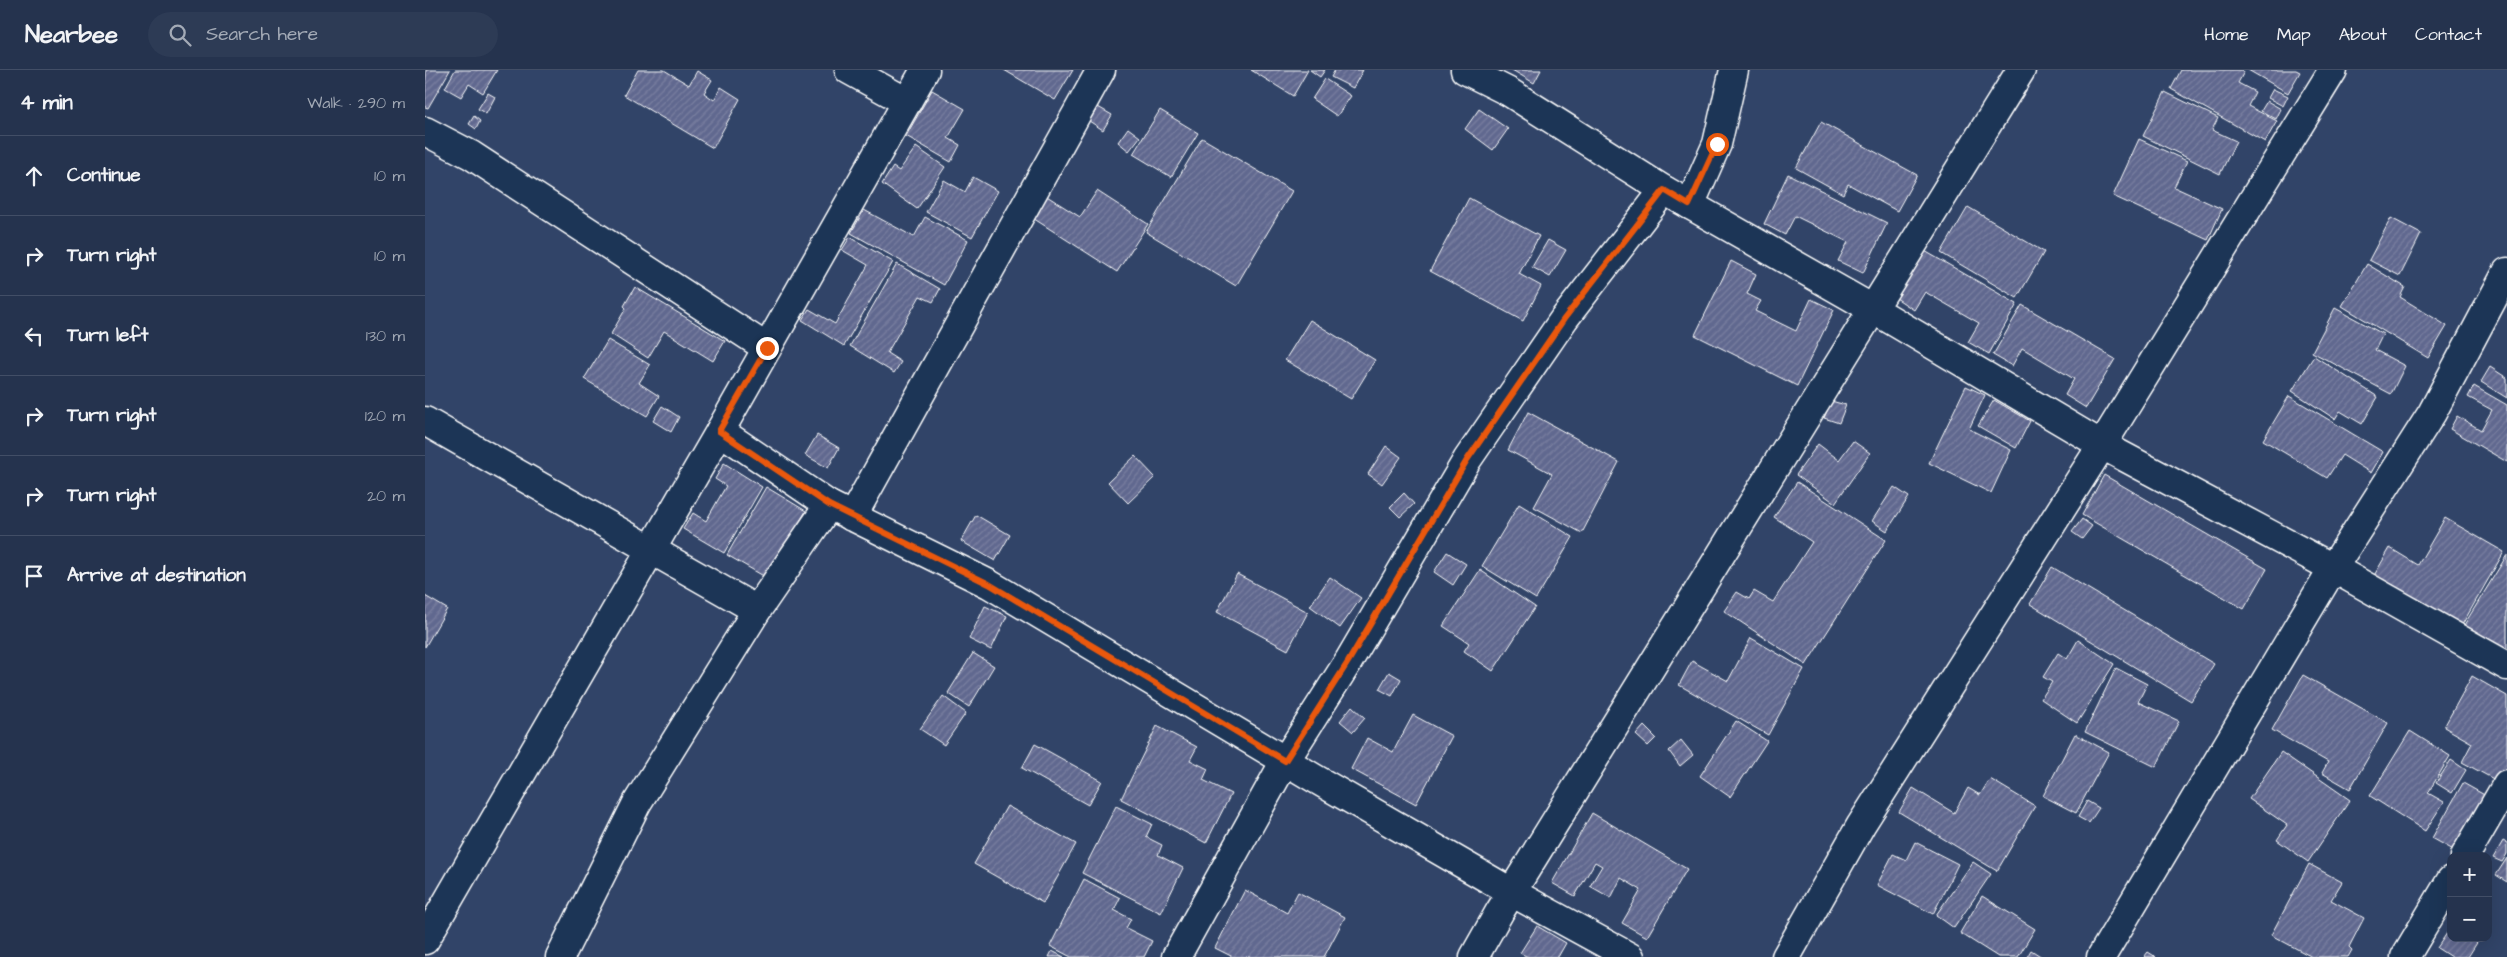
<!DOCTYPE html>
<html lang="en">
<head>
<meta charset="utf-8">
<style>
	body { margin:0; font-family:"Architects Daughter",sans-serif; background:#2d3b55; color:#f1f3f6 }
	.controls { position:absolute; right:15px; bottom:15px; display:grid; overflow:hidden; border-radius:10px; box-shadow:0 5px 20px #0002 }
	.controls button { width:45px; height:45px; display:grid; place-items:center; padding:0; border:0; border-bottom:1px solid #424e66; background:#25334e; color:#f1f3f6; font:25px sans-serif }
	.stop { position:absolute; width:15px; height:15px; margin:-11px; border:4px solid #ea580c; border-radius:50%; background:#fff }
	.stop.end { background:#ea580c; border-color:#fff; box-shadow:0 1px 5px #0008 }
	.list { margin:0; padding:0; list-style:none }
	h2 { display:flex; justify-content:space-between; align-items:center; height:65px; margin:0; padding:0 20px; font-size:21px }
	h2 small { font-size:16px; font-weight:400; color:#a3aab6 }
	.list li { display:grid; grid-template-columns:32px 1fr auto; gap:15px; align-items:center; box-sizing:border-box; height:80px; padding:0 20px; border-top:1px solid #424e66 }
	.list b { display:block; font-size:19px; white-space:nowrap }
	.list em { font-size:16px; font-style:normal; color:#a3aab6 }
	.icon { flex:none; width:28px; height:28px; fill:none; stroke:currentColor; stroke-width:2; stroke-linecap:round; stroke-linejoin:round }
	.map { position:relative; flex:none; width:2082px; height:887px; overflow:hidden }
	header { display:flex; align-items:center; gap:30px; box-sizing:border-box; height:70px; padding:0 25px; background:#25334e; border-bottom:1px solid #424e66 }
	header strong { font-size:24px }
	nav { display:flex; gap:28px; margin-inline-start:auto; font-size:18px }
	.search { width:350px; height:45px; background:#2d3b55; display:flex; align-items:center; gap:12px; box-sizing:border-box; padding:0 18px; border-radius:28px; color:#a3aab6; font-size:19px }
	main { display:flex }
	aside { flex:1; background:#25334e }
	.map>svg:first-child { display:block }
</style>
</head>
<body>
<header>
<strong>Nearbee</strong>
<div class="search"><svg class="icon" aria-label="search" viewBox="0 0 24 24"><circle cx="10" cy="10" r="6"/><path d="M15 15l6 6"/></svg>Search here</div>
<nav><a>Home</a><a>Map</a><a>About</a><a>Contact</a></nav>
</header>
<main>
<aside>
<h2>4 min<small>Walk · 290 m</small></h2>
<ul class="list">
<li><svg class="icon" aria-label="ahead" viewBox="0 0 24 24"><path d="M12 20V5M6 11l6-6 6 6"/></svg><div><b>Continue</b></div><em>10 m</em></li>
<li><svg class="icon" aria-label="right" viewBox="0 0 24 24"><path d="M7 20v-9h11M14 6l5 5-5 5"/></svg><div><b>Turn right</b></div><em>10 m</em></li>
<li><svg class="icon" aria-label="left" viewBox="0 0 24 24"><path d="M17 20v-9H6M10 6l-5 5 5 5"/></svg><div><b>Turn left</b></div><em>130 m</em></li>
<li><svg class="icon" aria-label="right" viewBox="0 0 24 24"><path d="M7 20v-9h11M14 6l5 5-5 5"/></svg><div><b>Turn right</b></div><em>120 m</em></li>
<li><svg class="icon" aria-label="right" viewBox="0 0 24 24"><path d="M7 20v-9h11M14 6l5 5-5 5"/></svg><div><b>Turn right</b></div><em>20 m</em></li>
<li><svg class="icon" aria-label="arrive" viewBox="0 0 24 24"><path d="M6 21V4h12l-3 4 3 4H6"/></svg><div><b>Arrive at destination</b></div></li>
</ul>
</aside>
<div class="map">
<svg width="2082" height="887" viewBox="0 0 2082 887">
	<defs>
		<pattern id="building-hatch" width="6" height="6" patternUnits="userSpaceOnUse" patternTransform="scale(1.25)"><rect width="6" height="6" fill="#61688f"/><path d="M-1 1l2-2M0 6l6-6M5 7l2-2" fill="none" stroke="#797fa0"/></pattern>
	</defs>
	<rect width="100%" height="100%" fill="#314468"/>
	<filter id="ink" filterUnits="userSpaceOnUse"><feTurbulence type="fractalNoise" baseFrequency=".02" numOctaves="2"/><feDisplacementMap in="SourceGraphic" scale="10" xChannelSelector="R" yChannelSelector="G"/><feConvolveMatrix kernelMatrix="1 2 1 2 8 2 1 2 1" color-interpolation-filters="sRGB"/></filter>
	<g filter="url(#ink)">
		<g fill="url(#building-hatch)" stroke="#fff">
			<polygon points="1,0 25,0 3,38 0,37"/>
			<polygon points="30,0 72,0 58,23 44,14 36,27 20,18"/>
			<polygon points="213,0 239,0 264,15 272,1 287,10 279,23 289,30 296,17 315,29 288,78 199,25"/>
			<polygon points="579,0 648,0 630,30"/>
			<polygon points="826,0 883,0 868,26"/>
			<polygon points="885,0 900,0 895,7"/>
			<polygon points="910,0 938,0 928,18 906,7"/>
			<polygon points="1087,0 1116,0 1109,13"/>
			<polygon points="1756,0 1816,0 1819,2 1813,13 1830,22 1823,36 1852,51 1840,72 1746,19"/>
			<polygon points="1823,0 1871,0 1875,2 1863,23"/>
			<polygon points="900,9 926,26 912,46 887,29"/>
			<polygon points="1848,19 1863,26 1858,36 1843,28"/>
			<polygon points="507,20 540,39 523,68 535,75 526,92 481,66"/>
			<polygon points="1740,22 1793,48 1787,60 1811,71 1795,104 1718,66"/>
			<polygon points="63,23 70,27 61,44 53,39"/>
			<polygon points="1842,31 1856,39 1851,49 1836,41"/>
			<polygon points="673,37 687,45 678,60 664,51"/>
			<polygon points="1054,39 1083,59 1068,80 1040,59"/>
			<polygon points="735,40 773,63 746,107 708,84"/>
			<polygon points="49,46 55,51 51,59 44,54"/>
			<polygon points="1396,52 1492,105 1472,141 1423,114 1418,124 1371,98"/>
			<polygon points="703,58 715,67 704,81 693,72"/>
			<polygon points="777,68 867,121 811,216 721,162"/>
			<polygon points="1714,69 1762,91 1749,117 1797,139 1783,170 1688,126"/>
			<polygon points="491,77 520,97 492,139 457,114 468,97 474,101"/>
			<polygon points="1363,104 1462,153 1438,203 1413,191 1423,172 1370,146 1360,165 1339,154"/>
			<polygon points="548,107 573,121 547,167 501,142 519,110 540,122"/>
			<polygon points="672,121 723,154 692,202 603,145 617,123 655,147"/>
			<polygon points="1044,128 1114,166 1094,204 1116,216 1098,251 1005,201"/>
			<polygon points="1543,137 1619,182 1592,228 1516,183"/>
			<polygon points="439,140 489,167 500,147 543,170 519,215 426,163"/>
			<polygon points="1966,148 1996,164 1975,206 1944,190"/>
			<polygon points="425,167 468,192 419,276 377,250 384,239 410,254 443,195 417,180"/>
			<polygon points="1123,170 1141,180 1125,207 1107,197"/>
			<polygon points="1498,180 1592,234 1564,284 1543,272 1554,253 1500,222 1489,240 1471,228"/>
			<polygon points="1306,191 1331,204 1322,224 1336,231 1330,241 1371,261 1386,229 1409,240 1372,316 1270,265"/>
			<polygon points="472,194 515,219 508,232 495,226 462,283 476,292 469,303 425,276"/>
			<polygon points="1942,194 1980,217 1975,227 2022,256 2003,288 1917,236"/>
			<polygon points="210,217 300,271 288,291 239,261 223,288 186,264 201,238 199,236"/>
			<polygon points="1597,235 1690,289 1661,338 1640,325 1649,309 1597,278 1587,296 1568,285"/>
			<polygon points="1910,238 1958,264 1950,280 1980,296 1966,324 1887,282"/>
			<polygon points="885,250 950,290 926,329 860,290"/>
			<polygon points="183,270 225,295 214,313 234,326 222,346 159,309"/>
			<polygon points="1889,286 1953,327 1937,354 1915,341 1910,349 1867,321"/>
			<polygon points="2065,297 2082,308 2082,328 2056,312"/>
			<polygon points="1541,316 1560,325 1544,359 1586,380 1566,423 1504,393"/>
			<polygon points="2049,316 2082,335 2082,392 2025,359 2032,346 2056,360 2067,340 2043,327"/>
			<polygon points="1864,326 1958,382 1946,403 1917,385 1902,408 1838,370"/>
			<polygon points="1569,330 1605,351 1591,378 1553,356"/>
			<polygon points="1406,331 1421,335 1414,353 1399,348"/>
			<polygon points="237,336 254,347 246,362 228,351"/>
			<polygon points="1103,342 1194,392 1157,463 1109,437 1127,404 1083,380"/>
			<polygon points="392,365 414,378 403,398 380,385"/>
			<polygon points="1428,371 1445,383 1410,433 1371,405 1393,374 1414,390"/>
			<polygon points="961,376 976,387 957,414 943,404"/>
			<polygon points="710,386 730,407 703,433 683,412"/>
			<polygon points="299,393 337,417 299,483 258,459 268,443 281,451 301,416 290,409"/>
			<polygon points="1679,405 1842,499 1819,539 1657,445"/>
			<polygon points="1372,412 1461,470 1381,595 1299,541 1312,522 1324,529 1329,521 1348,532 1387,472 1349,447"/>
			<polygon points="341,417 381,441 342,508 302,485"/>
			<polygon points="1469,417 1484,427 1462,461 1447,451"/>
			<polygon points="979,423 989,434 975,447 965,437"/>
			<polygon points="1094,434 1148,467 1111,529 1057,496"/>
			<polygon points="551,445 585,465 570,491 536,471"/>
			<polygon points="2020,448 2079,482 2034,560 1947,509 1965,478 1993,495"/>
			<polygon points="1657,449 1667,456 1657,469 1647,462"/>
			<polygon points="1022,482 1041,494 1028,515 1009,502"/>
			<polygon points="2082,485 2082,588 2036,560"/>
			<polygon points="1627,497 1789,594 1766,631 1605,534"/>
			<polygon points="1055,500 1110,537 1068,601 1039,581 1044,573 1018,556"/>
			<polygon points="812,504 883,542 863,580 792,542"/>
			<polygon points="905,507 936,528 915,558 885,536"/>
			<polygon points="0,526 22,539 0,577"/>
			<polygon points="560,536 582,546 566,580 544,569"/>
			<polygon points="1326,568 1379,599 1343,665 1254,615 1267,591 1303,611"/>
			<polygon points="1653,570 1689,594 1652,653 1616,629 1627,612 1618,607 1633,583 1642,589"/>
			<polygon points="548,583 569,596 544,637 523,623"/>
			<polygon points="1691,598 1722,614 1713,632 1754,651 1731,697 1660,662"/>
			<polygon points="964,602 976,609 967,626 954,619"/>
			<polygon points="1878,605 1963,653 1925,719 1897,703 1903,692 1847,660"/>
			<polygon points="2047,606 2082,626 2082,698 2074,712 2037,692 2047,673 2019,657"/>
			<polygon points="518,626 541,643 519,675 495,659"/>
			<polygon points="927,636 940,648 928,662 915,651"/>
			<polygon points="988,645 1027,666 991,734 926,699 942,668 968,682"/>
			<polygon points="1311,651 1342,671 1305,727 1275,706"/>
			<polygon points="732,656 772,677 765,690 783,699 778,710 806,724 781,773 696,729"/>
			<polygon points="1219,656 1231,668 1223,676 1211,665"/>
			<polygon points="1985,661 2025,686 2003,723 2019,732 2000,761 1945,726"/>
			<polygon points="1650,664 1684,682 1651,743 1618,726"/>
			<polygon points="1256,670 1268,685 1255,696 1244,681"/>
			<polygon points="610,674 677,711 663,735 597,698"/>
			<polygon points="1856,682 1925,730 1883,792 1852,770 1862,755 1824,729"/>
			<polygon points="2026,690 2041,700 2027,723 2011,713"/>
			<polygon points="1565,709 1610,736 1572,801 1474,742 1488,718 1529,743 1543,718 1555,725"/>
			<polygon points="2038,713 2063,727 2032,782 2007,768"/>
			<polygon points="1662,731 1674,738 1664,753 1653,747"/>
			<polygon points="582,736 651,774 618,833 549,794"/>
			<polygon points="691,736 727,754 721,767 737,775 733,785 758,798 736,843 657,803"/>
			<polygon points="1167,743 1262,799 1222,867 1197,853 1216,820 1196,808 1186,828 1165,816 1177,796 1170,792 1150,826 1127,813"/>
			<polygon points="2078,771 2082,773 2082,784 2077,792 2068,788"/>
			<polygon points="1490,772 1533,794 1508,844 1452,815 1468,784 1481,790"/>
			<polygon points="2082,788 2082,812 2071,805"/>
			<polygon points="1548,792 1566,804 1529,858 1511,845"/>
			<polygon points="1884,794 1917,812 1906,830 1939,848 1924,877 1927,880 1923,887 1887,887 1846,865"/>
			<polygon points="659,809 695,828 689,840 706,849 701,858 727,871 719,887 646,887 625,876"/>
			<polygon points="820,820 862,843 873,822 920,847 899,887 808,887 790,878"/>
			<polygon points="1557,826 1610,859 1593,887 1573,887 1535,863"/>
			<polygon points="1112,856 1141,873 1133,887 1103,887 1095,883"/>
			<polygon points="2026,857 2026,868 2055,868 2043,887 2026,887 2012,878"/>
			<polygon points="1606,880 1617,887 1602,887"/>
			<polygon points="627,881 639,887 624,887"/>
			<polygon points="1723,882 1731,887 1719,887"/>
		</g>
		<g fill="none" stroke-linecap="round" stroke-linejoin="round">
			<g stroke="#fff" stroke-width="31">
				<g id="minor">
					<polyline points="424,0 482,32"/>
					<polyline points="500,0 295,361 404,435 564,514 889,708 1088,823 1205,887"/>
					<polyline points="1040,0 1084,22 1239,120 1446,238 1677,375 1908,498 2082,596"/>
					<polyline points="0,61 46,85 342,278"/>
					<polyline points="1265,135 1292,74 1309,0"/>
					<polyline points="0,351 332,540"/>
					<polyline points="427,447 676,0"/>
					<polyline points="2040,786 2082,714"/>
					<polyline points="0,870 295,361"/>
					<polyline points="135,887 212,733 332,540 404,435"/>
					<polyline points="751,887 860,691 923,592 1042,390 1139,249 1239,120"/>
					<polyline points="1049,887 1075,841 1596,0"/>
					<polyline points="1361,887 1436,755 1677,375 1908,0"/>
					<polyline points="1676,887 1908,498 2007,343 2082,202"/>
					<polyline points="1980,887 2026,810"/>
				</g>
			</g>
			<use href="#minor" stroke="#1d3557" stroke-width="28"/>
		</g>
	</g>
	<g fill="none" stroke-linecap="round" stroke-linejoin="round" filter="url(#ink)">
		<polyline stroke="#ea580c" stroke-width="6" points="342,278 294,361 404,435 564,514 860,691 923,592 1042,390 1139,249 1239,120 1264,135 1292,74"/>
	</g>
</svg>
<div class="controls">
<button>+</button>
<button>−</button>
</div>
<div class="stop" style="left:1292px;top:74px"></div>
<div class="stop end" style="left:342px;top:278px"></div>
</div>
</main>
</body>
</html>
